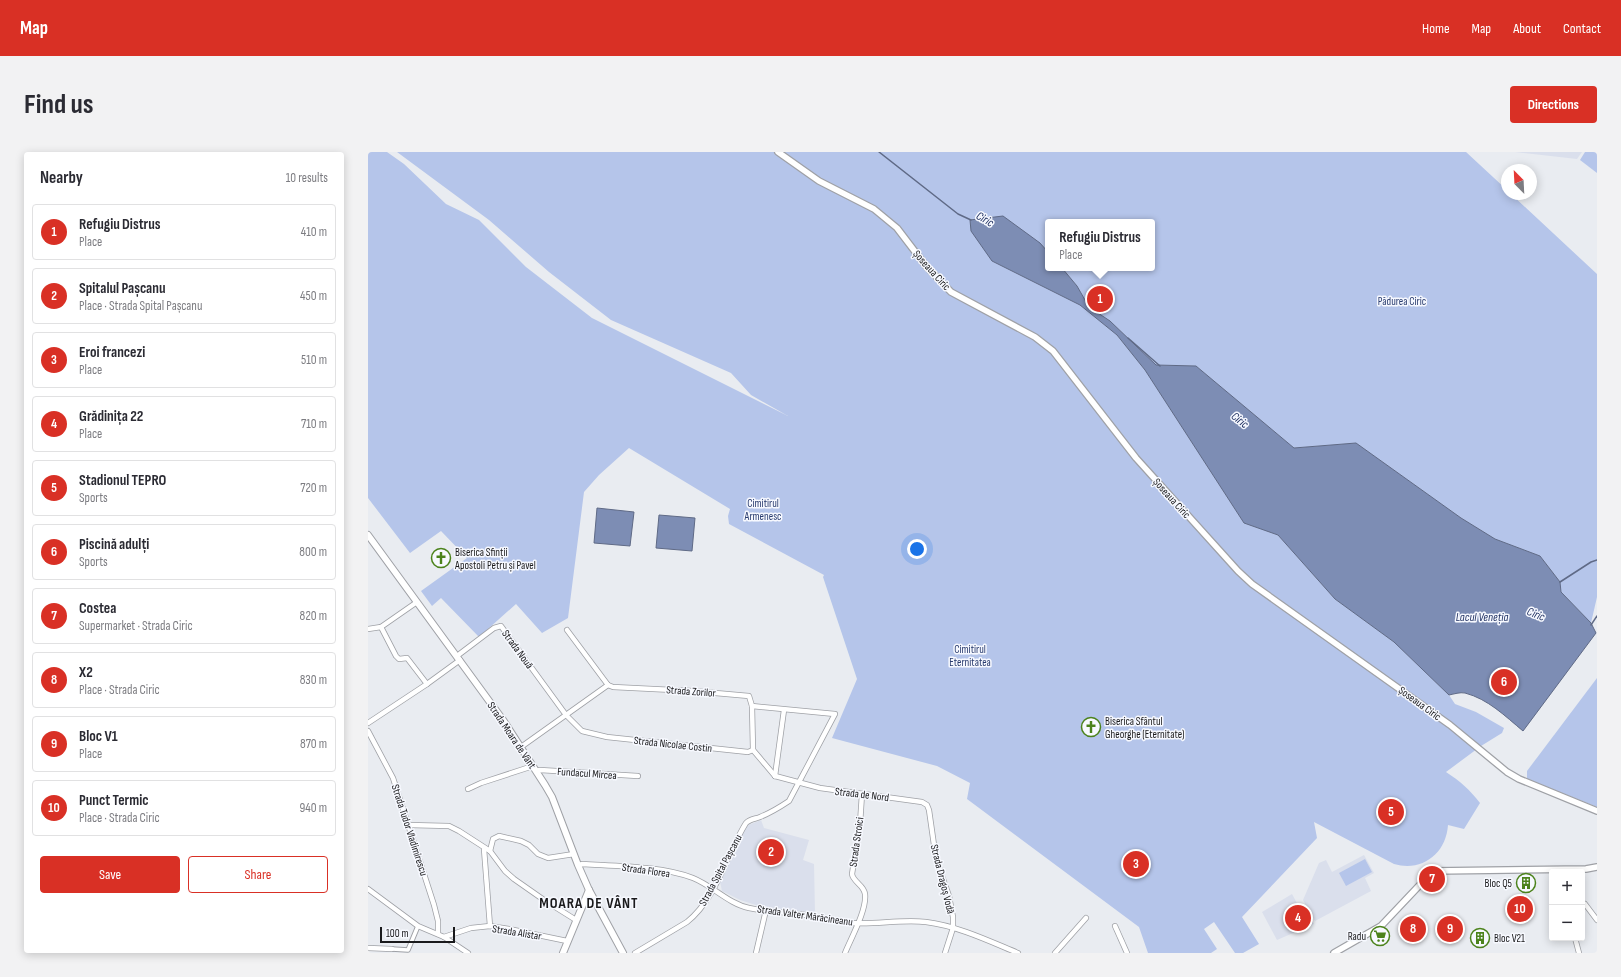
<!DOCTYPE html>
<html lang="en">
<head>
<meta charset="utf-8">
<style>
	body { margin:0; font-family:"Sofia Sans Condensed",sans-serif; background:#f2f2f3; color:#2b2b33 }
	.controls { position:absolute; right:12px; bottom:12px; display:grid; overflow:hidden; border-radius:4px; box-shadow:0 2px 10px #0003 }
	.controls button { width:36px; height:36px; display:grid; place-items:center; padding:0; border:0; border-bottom:1px solid #e1e1e2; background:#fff; color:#2b2b33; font:20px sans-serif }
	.compass { position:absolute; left:1133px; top:12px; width:36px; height:36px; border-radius:50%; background:#fff; box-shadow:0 2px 10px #0003; rotate:336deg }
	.scale { position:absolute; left:12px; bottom:10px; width:75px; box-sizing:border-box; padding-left:4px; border:2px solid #1a1a1c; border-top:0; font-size:11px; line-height:14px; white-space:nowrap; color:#1a1a1c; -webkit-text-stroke:3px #f7f9ff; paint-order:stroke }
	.you { position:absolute; left:549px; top:397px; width:14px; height:14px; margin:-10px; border:3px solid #fff; border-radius:50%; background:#1a73e8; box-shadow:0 0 0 6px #1a73e833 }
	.badge { display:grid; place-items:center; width:26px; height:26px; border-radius:50%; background:#d93025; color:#fff; font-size:13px; font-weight:700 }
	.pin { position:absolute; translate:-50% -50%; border:2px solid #fff; box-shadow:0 1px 4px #0006 }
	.popup { position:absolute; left:677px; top:67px; width:110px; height:52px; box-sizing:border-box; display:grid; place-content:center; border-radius:4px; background:#fff; filter:drop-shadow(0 1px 3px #0005); font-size:13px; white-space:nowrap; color:#7c7c81 }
	.popup b { font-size:15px; color:#2b2b33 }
	.popup::after { content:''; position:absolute; left:50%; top:100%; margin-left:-8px; border:8px solid transparent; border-top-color:#fff }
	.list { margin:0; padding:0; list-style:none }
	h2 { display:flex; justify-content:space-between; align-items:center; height:52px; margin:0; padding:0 16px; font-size:17px }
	h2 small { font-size:13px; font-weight:400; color:#7c7c81 }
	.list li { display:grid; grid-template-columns:26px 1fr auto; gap:12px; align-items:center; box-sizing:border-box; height:56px; margin:0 8px 8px; padding:0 8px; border:1px solid #e1e1e2; border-radius:4px }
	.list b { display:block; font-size:15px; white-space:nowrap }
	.list p { margin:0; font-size:13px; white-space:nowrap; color:#7c7c81 }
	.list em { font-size:13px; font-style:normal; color:#7c7c81 }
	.actions { display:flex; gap:8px; padding:12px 16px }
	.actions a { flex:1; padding:9px 0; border:1px solid #d93025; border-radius:4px; text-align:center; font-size:14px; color:#d93025 }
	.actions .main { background:#d93025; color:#fff }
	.map { position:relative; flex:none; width:1229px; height:801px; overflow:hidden; border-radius:4px }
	header { display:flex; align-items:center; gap:24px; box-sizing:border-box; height:56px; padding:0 20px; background:#d93025; color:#fff }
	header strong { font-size:19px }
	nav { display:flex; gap:22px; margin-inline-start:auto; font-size:14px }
	.intro { display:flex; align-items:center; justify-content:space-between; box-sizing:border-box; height:96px; padding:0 24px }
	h1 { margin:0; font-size:28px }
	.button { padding:10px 18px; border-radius:4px; background:#d93025; color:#fff; font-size:14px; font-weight:700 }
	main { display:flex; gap:24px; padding:0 24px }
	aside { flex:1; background:#fff; border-radius:4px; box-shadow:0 2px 10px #0003 }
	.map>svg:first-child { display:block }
</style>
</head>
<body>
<header>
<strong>Map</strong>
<nav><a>Home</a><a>Map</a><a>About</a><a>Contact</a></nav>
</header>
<div class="intro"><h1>Find us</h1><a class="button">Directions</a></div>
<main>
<aside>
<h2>Nearby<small>10 results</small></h2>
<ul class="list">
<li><span class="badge">1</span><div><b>Refugiu Distrus</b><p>Place</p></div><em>410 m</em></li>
<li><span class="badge">2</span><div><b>Spitalul Pașcanu</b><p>Place · Strada Spital Pașcanu</p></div><em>450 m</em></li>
<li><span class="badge">3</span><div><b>Eroi francezi</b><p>Place</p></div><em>510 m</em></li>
<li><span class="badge">4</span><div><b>Grădinița 22</b><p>Place</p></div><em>710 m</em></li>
<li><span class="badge">5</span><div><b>Stadionul TEPRO</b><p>Sports</p></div><em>720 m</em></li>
<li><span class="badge">6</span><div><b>Piscină adulți</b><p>Sports</p></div><em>800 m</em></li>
<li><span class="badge">7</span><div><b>Costea</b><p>Supermarket · Strada Ciric</p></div><em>820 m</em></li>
<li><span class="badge">8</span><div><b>X2</b><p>Place · Strada Ciric</p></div><em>830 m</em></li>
<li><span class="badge">9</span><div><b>Bloc V1</b><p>Place</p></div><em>870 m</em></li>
<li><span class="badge">10</span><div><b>Punct Termic</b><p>Place · Strada Ciric</p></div><em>940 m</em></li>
</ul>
<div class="actions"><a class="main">Save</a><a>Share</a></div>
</aside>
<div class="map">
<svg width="1229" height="801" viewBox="0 0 1229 801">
	<rect width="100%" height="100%" fill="#e9ecf1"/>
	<g fill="#dadfec">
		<polygon points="1147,0 1214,0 1209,7"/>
		<polygon points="393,668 396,676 441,688 435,708 446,712 447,761 391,754 372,748 354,739 351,725 378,674"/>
		<polygon points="996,703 1006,721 997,726 1003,739 947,769 935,748 951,711 958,708 964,720"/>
		<polygon points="924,742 931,755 935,755 946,772 909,788 894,760"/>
	</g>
	<g fill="#b5c5ea">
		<path d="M0 0H19L36 12 78 52 111 68 158 115 224 166 420 264 383 243 363 221 243 168 181 120 121 68 29 0H1098L1139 38V42H1143L1229 122V445L1223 471 1193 440 1192 430 1172 404 1127 387 1093 366 988 291 926 296 828 214 788 213 742 169 721 155 709 134 694 116H784V70H680V100L672 91 624 109 712 153 749 183 777 218 876 371 910 383 967 447 1026 490 1081 543 1087 552 1108 560 1136 576 1134 581 1113 594 1078 620C1092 629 1102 638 1112 651L1096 677 1080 673C1078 702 1054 720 1026 712L946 670 949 686 874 765 891 792 875 801H867L846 770 836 777 849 797 843 801H780L771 775 599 647 602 631 569 614 464 586 489 527 455 425 456 423 361 372 360 364 362 357 261 296 231 323 216 340 200 466 174 481 148 452 111 485 73 446 64 454 53 439 99 406 73 379 42 401 0 346Z"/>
		<polygon points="1217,0 1229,0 1229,21 1212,8"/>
		<polygon points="1229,526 1229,655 1159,627 1159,619"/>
		<polygon points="997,707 1004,720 978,734 971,721"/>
	</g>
	<g fill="#7d8db4" stroke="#5f6a86">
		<path d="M635 64 672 91 680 100V116H694L709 134 721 155 742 169 788 213 828 214 926 296 988 291 1093 366 1127 387 1172 404 1192 430 1193 440 1223 471 1228 481 1155 579C1137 564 1120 547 1097 541 1092 540 1086 542 1081 543L1026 490 967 447 910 383 876 371 777 218 749 183 712 153 624 109 603 79 602 68Z"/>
		<polygon points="229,356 266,360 262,394 226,391"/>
		<polygon points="291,363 327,366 324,399 288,396"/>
	</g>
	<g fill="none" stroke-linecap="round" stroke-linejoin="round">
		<g stroke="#5f6a86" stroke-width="1.5">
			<polyline points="511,0 590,62 603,68"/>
			<polyline points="760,186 792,214"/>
			<polyline points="1192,430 1223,410 1229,408"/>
			<polyline points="1223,473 1229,464"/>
		</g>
		<g stroke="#9fa1a6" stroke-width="5.5">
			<polyline id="pedestrian" points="24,797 40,798 50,774"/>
		</g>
		<g stroke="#9fa1a6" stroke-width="6">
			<g id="minor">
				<polyline points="13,475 28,504 31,507 39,506 59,532"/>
				<polyline points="0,477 13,475 49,450"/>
				<path d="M199 478 240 533 245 535 325 539 381 544 384 554 467 562 421 649C412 655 402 661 392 665 387 667 382 667 378 671 358 703 349 746 319 770L267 801"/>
				<polyline points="89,504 126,476 133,474 198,563 214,579 239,585 380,600 385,598 407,624"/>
				<polyline points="384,554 385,598"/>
				<polyline points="0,571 59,532 92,508"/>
				<polyline points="0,579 25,626 66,753 70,769 70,782"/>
				<polyline points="153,595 240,533"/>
				<polyline points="168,619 172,618 270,624"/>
				<polyline points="407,624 452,636 554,650 559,653 561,658 568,707 581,744 585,765 585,776 577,801"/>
				<polyline points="407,624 416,558"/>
				<polyline points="100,637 113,631 165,614"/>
				<polyline points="41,673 81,674 91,679 122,699 137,719 146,727 176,748 208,768"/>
				<polyline points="116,697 122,774"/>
				<polyline points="122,699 125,687 131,684 153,689 161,693 170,702 180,706 206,702"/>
				<path d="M210 713 215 712C248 714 294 714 325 726 345 734 361 752 381 756 400 760 420 760 438 763 453 766 468 770 483 771 508 773 533 767 558 770 590 774 621 789 650 801"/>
				<polyline points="0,737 50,774 76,785 100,801"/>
				<polyline points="1217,752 1229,768"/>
				<polyline points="747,774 759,801"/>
				<polyline points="76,785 103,776 122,774 141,777 199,789"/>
				<polyline points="1207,786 1211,801"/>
				<polyline points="0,796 24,797"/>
				<polyline points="388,801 398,758"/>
				<path d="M477 801C483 786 499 758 497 742 496 733 485 730 484 722L492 672 494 642"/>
				<polyline points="687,801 718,766"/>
			</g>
		</g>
		<g stroke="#9fa1a6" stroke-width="8">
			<g id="tertiary">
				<polyline points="410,0 451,29 506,57 529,76 558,114 583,140 667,185 685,199 768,306 870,419 884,432 1082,573 1139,620 1151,627 1229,659"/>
				<polyline points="966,801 1013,774 1065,719 1218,717 1229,715"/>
			</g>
		</g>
		<g stroke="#9fa1a6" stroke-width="8">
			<g id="secondary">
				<polyline points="0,383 135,568 177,633 184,645 210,713 221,738 255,801"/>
				<polyline points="195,801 221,738"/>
			</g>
		</g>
		<use href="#pedestrian" stroke="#fff" stroke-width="3.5"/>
		<use href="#minor" stroke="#fff" stroke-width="4.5"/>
		<use href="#tertiary" stroke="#fff" stroke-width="5.5"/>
		<use href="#secondary" stroke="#fff" stroke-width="6"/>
	</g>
	<defs>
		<g id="church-ring" transform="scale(1)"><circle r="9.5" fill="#f7f9ff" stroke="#4c831c" stroke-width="1.5"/><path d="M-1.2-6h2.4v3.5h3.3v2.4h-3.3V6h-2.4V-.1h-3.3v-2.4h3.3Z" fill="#4c831c"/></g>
		<g id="building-ring" transform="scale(1)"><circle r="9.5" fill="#f7f9ff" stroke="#4c831c" stroke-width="1.5"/><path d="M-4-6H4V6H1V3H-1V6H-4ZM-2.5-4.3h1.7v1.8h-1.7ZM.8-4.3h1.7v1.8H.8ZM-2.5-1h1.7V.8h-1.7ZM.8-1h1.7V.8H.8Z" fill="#4c831c"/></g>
		<g id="supermarket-ring" transform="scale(1)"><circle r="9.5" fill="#f7f9ff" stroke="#4c831c" stroke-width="1.5"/><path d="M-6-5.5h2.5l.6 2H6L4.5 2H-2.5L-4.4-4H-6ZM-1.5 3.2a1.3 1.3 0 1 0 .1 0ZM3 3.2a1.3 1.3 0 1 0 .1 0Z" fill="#4c831c"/></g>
	</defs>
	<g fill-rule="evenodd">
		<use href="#church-ring" x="73" y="406"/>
		<use href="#church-ring" x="723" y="575"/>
		<use href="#building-ring" x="1158" y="731"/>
		<use href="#supermarket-ring" x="1012" y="784"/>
		<use href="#building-ring" x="1112" y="786"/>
	</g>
	<g text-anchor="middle" stroke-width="3" stroke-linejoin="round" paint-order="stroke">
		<g font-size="11" fill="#1a1a1c" stroke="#f7f9ff">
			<text transform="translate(564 118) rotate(48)" y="4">Șoseaua Ciric</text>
			<text transform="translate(804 346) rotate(48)" y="4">Șoseaua Ciric</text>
			<text transform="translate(150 497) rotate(54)" y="4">Strada Nouă</text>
			<text transform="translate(323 539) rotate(4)" y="4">Strada Zorilor</text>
			<text transform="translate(1052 551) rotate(36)" y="4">Șoseaua Ciric</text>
			<text transform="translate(144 583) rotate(56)" y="4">Strada Moara de Vânt</text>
			<text transform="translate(305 592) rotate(6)" y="4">Strada Nicolae Costin</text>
			<text transform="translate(219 621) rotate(4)" y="4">Fundacul Mircea</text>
			<text transform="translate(494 642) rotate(7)" y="4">Strada de Nord</text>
			<text transform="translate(42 678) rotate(72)" y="4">Strada Tudor Vladimirescu</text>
			<text transform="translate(488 690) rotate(-82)" y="4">Strada Stroici</text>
			<text transform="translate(278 718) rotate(8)" y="4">Strada Florea</text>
			<text transform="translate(352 718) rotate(-62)" y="4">Strada Spital Pașcanu</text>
			<text transform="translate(575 727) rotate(76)" y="4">Strada Dragoș Vodă</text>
			<text transform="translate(437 763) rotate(8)" y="4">Strada Valter Mărăcineanu</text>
			<text transform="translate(149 780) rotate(9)" y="4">Strada Alistar</text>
		</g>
		<g font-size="11" fill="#283b6e" stroke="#f7f9ff">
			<text x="1034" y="153">Pădurea Ciric</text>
			<text x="395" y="355">Cimitirul<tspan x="395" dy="13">Armenesc</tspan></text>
			<text x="602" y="501">Cimitirul<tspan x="602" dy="13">Eternitatea</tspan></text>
		</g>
		<g font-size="11" fill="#1a1a1c" stroke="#f7f9ff" text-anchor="start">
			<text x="87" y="404">Biserica Sfinții<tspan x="87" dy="13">Apostoli Petru și Pavel</tspan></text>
			<text x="737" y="573">Biserica Sfântul<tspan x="737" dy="13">Gheorghe (Eternitate)</tspan></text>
			<text x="1144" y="735" text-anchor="end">Bloc Q5</text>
			<text x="998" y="788" text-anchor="end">Radu</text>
			<text x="1126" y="790">Bloc V21</text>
		</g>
		<g font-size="12" font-style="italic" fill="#1b2c5e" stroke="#f7f9ff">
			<text transform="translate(617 67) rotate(30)" y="4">Ciric</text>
			<text transform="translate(872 268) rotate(39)" y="4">Ciric</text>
			<text transform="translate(1168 462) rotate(22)" y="4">Ciric</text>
			<text x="1114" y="469">Lacul Veneția</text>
		</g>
		<g font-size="15" font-weight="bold" letter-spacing="1" fill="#1a1a1c" stroke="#f7f9ff">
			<text x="221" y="756">MOARA DE VÂNT</text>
		</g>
	</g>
</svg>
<div class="controls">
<button>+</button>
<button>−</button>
</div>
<svg class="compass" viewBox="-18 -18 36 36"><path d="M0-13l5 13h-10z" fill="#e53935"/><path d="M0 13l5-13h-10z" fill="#7c7c81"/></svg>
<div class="scale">100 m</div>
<div class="you"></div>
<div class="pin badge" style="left:732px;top:147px">1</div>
<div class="popup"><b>Refugiu Distrus</b>Place</div>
<div class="pin badge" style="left:403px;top:700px">2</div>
<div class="pin badge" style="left:768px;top:712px">3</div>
<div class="pin badge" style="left:930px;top:766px">4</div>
<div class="pin badge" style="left:1023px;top:660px">5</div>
<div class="pin badge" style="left:1136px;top:530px">6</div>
<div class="pin badge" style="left:1064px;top:727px">7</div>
<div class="pin badge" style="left:1045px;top:777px">8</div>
<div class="pin badge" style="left:1082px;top:777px">9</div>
<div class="pin badge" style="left:1152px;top:757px">10</div>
</div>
</main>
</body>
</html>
